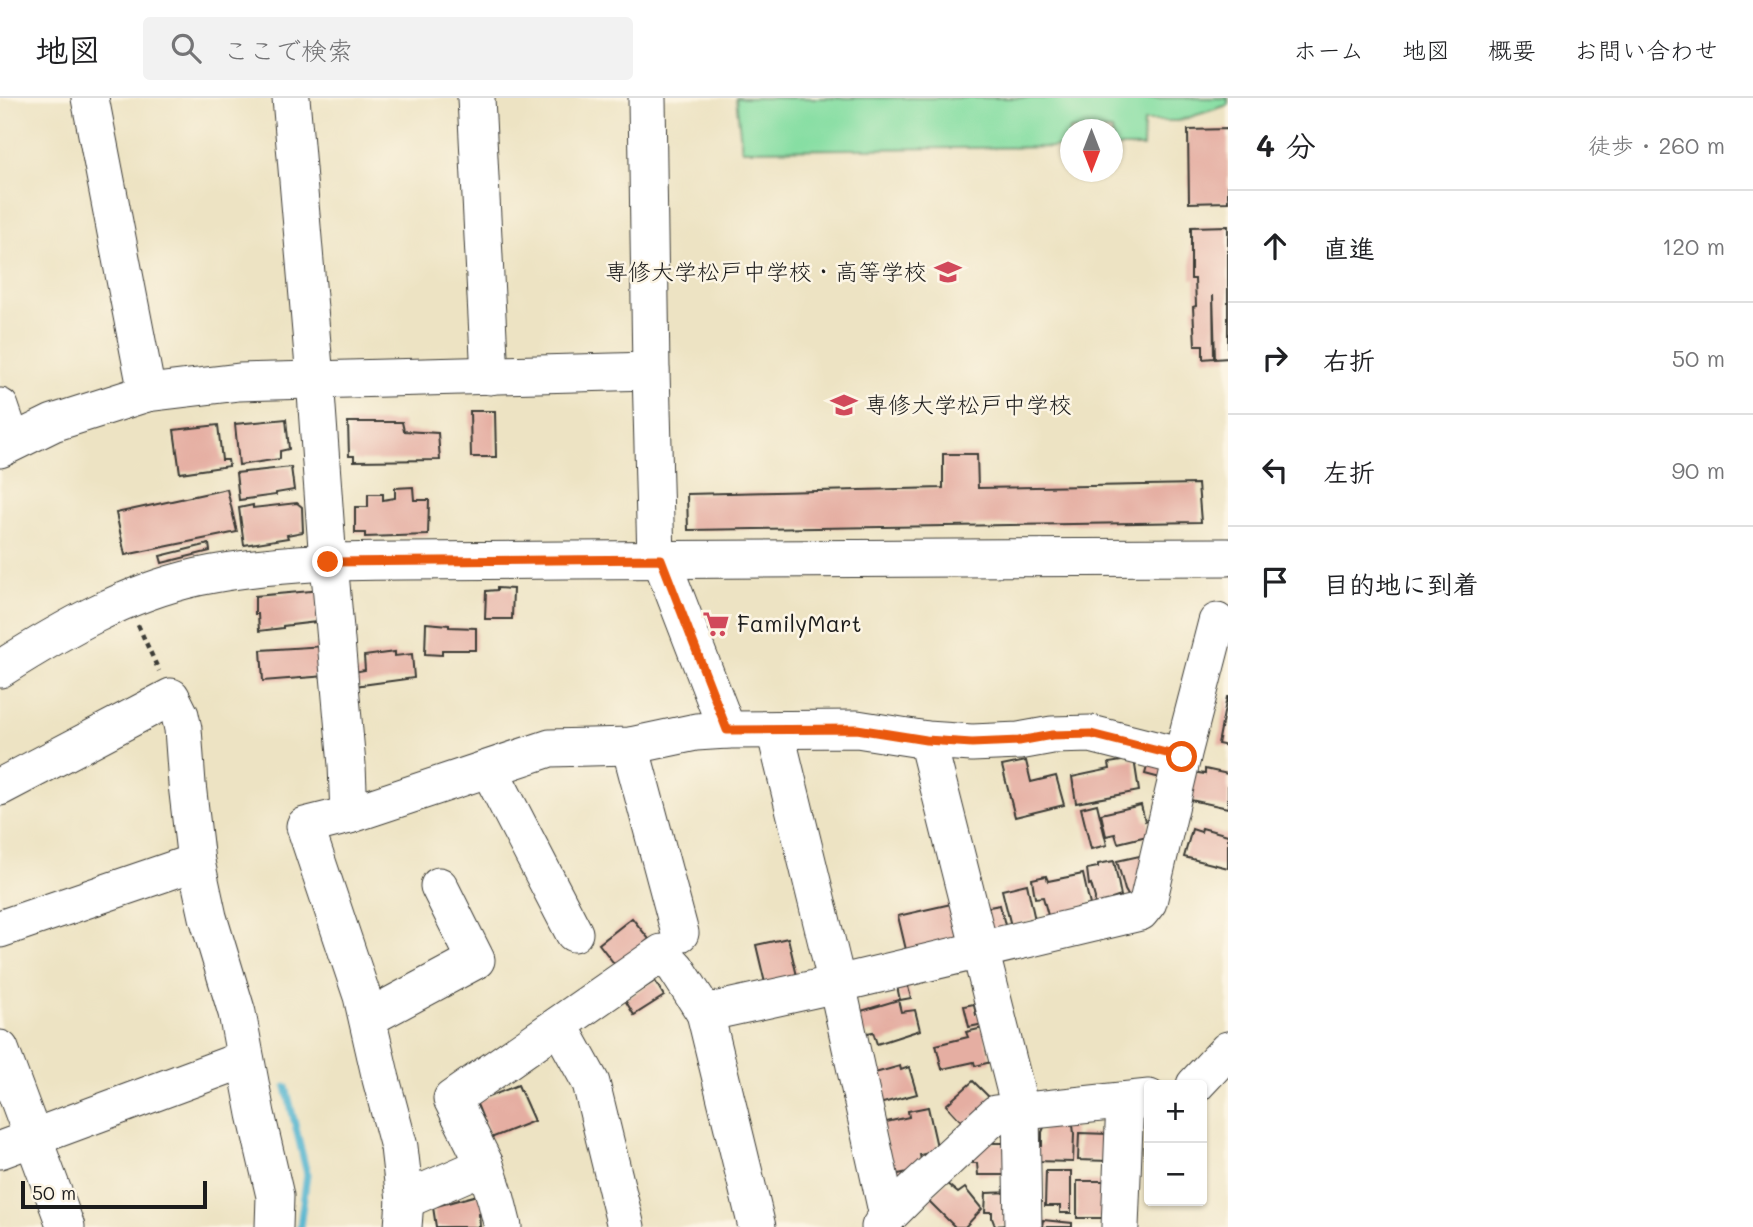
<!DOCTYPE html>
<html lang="ja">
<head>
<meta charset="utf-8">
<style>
	body { margin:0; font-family:Mali,"Klee One",sans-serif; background:#f2f2f2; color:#202124 }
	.controls { position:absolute; right:21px; bottom:21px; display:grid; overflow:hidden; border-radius:7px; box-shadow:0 2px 5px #0004 }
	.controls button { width:63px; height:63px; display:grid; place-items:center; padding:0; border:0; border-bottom:2px solid #e0e0e0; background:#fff; color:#202124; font:35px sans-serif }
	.compass { position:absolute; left:1060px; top:21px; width:63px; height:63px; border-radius:50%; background:#fff; box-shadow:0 2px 5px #0004; rotate:180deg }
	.scale { position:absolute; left:21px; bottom:18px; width:186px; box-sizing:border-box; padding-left:7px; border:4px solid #1c1c1c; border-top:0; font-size:19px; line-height:24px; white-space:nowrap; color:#1c1c1c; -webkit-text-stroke:5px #fcf5e5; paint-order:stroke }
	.stop { position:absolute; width:21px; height:21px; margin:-16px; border:5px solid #ea580c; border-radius:50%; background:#fff }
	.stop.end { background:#ea580c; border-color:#fff; box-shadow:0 2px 7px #0008 }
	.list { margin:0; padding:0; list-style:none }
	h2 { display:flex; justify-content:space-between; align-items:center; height:91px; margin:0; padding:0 28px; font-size:30px }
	h2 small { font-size:23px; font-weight:400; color:#757577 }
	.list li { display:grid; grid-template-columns:46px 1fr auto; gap:21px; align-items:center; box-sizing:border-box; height:112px; padding:0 28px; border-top:2px solid #e0e0e0 }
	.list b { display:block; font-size:26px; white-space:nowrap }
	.list em { font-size:23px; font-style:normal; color:#757577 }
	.icon { flex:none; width:38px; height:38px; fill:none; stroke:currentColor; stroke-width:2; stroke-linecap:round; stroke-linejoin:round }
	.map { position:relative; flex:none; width:1228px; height:1129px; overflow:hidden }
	header { display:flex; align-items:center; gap:42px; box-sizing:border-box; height:98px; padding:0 35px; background:#fff; border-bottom:2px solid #e0e0e0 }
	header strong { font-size:33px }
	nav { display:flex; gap:38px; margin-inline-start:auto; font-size:24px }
	.search { width:490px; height:63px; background:#f2f2f2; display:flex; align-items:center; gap:18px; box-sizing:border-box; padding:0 24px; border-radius:7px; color:#757577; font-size:26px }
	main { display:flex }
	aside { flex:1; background:#fff }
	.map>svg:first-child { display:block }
</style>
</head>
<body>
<header>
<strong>地図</strong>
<div class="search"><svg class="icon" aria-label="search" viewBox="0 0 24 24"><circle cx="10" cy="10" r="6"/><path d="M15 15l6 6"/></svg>ここで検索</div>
<nav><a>ホーム</a><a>地図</a><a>概要</a><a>お問い合わせ</a></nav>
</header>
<main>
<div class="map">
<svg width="1228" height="1129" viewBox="0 0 1228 1129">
	<rect width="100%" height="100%" fill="#fcf5e5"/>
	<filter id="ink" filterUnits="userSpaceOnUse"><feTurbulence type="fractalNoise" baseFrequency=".0143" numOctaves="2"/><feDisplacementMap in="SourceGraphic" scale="14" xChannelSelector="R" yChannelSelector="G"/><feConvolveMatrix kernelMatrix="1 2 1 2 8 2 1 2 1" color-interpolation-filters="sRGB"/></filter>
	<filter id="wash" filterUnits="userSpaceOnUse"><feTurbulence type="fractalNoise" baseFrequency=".00686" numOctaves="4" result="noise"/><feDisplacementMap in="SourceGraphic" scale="28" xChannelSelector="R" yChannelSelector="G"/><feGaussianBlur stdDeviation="1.57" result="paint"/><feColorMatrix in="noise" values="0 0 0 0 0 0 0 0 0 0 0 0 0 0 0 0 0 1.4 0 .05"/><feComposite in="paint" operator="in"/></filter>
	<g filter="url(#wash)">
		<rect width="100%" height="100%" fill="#ede3c3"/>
		<polygon fill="#86dea3" stroke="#517d60" stroke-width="2" points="736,0 1228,0 1228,7 1178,23 1144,23 1143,49 1113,49 1112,32 1070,32 1070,49 742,52"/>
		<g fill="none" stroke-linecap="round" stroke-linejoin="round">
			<polyline stroke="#51b4cf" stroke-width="7" points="286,989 307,1076 300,1129"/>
		</g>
		<g id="blocks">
			<g fill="#e5aea2">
				<polygon points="1228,31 1228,104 1189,105 1188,32"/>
				<polygon points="1228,128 1228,260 1215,261 1213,197 1214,260 1203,261 1203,247 1195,247 1193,209 1196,208 1195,181 1191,181 1191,129"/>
				<polygon points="470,313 495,313 496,359 471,359"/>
				<polygon points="286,321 289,351 280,353 280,361 239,367 235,326"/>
				<polygon points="348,324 402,324 404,333 438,335 440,362 354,363 354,358 349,358"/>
				<polygon points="218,327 222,362 228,362 229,368 180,375 174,332"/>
				<polygon points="943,356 977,356 978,390 1198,386 1201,424 688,432 687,396 943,390"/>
				<polygon points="291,369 294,392 276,395 276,397 239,402 236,375"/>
				<polygon points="413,389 414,402 429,402 428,437 365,439 365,435 355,435 355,409 368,409 368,396 383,396 383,402 395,400 395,390"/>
				<polygon points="227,391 237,434 125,457 116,415"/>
				<polygon points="297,405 302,409 303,434 287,437 288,440 244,447 239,410 253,407 253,410"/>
				<polygon points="209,446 210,453 162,465 160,458"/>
				<polygon points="497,490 513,491 512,521 485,521 486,493 497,492"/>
				<polygon points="322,492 325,523 283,528 283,530 259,533 258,516 255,516 255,498"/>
				<polygon points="426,525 449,527 449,529 476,530 476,552 442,552 442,557 425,556"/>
				<polygon points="325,548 326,578 263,583 261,552"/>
				<polygon points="395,554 395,558 412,556 414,580 354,588 353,574 365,572 364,558"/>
				<polygon points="1227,599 1228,599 1228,648 1218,646"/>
				<polygon points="1134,661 1139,693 1076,705 1072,679 1110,671 1109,665"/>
				<polygon points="1026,663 1031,684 1056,678 1064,707 1015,719 1002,668"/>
				<polygon points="1148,665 1167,670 1164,681 1145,676"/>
				<polygon points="1205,671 1228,676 1228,710 1186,701 1192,674 1205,676"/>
				<polygon points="1097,706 1107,747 1091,751 1081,710"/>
				<polygon points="1141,707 1145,723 1148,722 1151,737 1118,745 1115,736 1106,738 1101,716"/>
				<polygon points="1202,730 1228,737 1228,770 1184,759 1192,731 1201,734"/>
				<polygon points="1144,757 1138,797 1129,799 1125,792 1117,763"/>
				<polygon points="1114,763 1121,798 1112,801 1111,808 1094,812 1095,800 1091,786 1089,787 1087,771 1098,769 1098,766"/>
				<polygon points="1083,776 1090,807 1077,810 1078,815 1049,821 1043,799 1035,800 1032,781 1046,778 1048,783"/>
				<polygon points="1027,786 1035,822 1011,828 1002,792"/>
				<polygon points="951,806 958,840 907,856 898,818"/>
				<polygon points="1000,807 1006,831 990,834 984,810"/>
				<polygon points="632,820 649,841 616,868 599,846"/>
				<polygon points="788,840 797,878 765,885 756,847"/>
				<polygon points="906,881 911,900 900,902 896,884"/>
				<polygon points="655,883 664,898 634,917 625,902"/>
				<polygon points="898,902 901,914 915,912 920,932 877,946 873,934 862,936 858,914"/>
				<polygon points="974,906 976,917 986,915 988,925 969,929 964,908"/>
				<polygon points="983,930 991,964 975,968 974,964 942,971 936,947 968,939 966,934"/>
				<polygon points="900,968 901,972 909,969 917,996 879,1006 875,975"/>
				<polygon points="973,983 993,1003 966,1026 959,1021 946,1007"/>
				<polygon points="518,987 534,1023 491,1040 476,1004"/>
				<polygon points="928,1009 938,1053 920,1057 923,1071 893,1077 882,1025 909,1019 908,1013"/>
				<polygon points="1045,1027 1073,1027 1074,1036 1073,1064 1035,1063 1035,1048 1042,1048 1042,1034"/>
				<polygon points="1079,1035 1109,1036 1109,1063 1078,1062"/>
				<polygon points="979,1045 1011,1045 1011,1077 978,1077 977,1065 973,1065 973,1048"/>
				<polygon points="1046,1073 1071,1073 1071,1115 1060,1115 1060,1108 1045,1108"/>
				<polygon points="1077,1083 1106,1083 1112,1120 1077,1120"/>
				<polygon points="946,1085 958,1095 965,1090 982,1111 965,1129 955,1129 928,1102"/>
				<polygon points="1014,1094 1007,1127 995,1128 992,1120 992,1114 985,1114 986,1095"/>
				<polygon points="481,1096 484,1115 479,1116 480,1129 436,1129 433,1109"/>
				<polygon points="1043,1122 1072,1125 1072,1129 1042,1129"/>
			</g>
		</g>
	</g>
	<g filter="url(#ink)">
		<use href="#blocks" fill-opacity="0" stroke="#3b3a35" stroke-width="2"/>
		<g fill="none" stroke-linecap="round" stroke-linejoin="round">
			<g stroke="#3b3a35" stroke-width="39">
				<g id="minor">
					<polyline points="90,0 147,295"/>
					<polyline points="291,0 315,281 328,464 331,486 347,667 349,717"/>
					<polyline points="476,0 490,278"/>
					<polyline points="647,0 651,273 656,461"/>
					<polyline points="0,309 12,344"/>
					<polyline points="0,351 53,325 147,295 239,284 651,273"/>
					<polyline points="661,461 727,632"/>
					<path d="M0 571C62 532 125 495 198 479 266 465 335 463 404 463 459 463 513 462 568 462 788 460 1008 460 1228 459"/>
					<polyline points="775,632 837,886 888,1118"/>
					<polyline points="927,642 1021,1014 1023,1129"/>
					<polyline points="630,648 680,835"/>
					<polyline points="489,671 574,835"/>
					<polyline points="0,689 171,599 180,617 183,631 187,686 196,764 208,819 237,915 256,1016 275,1098 274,1129"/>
					<polyline points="0,831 196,764"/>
					<polyline points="368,920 476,862 439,788"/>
					<polyline points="559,927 591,985 626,1129"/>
					<polyline points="0,951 66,1129"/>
					<polyline points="1195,987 1228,952"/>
					<polyline points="0,1052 245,961"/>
					<polyline points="405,1102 485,1067"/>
					<polyline points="403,1129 405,1102 399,1049 381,981 362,898 305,728 349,717 550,650 630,648 696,634 727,632 857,631 927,642 972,645 1019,643 1052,637 1091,636 1182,659"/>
					<polyline points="503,1129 496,1101 485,1067 452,1001 662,855 676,870 705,915"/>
					<polyline points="757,1129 705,915 837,886 1140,814 1148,804 1182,659 1217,524"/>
					<polyline points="880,1129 888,1118 913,1093 996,1016 1149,1000"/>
					<polyline points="1120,1129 1125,1003"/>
				</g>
			</g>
			<polyline stroke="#3b3a35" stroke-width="4.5" stroke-dasharray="5 5" stroke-linecap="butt" points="138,527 159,573"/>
			<use href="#minor" stroke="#fff" stroke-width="37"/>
		</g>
	</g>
	<g fill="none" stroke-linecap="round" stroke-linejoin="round" filter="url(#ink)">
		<polyline stroke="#ea580c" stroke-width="9" points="328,464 661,461 727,632 857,631 926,642 972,645 1019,643 1052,637 1091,636 1182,659"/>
	</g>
	<defs>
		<g id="school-bare" transform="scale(2.1)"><path d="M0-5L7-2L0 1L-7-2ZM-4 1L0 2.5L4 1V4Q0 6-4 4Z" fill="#d1495b" stroke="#fcf5e5" stroke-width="2.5" paint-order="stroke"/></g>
		<g id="supermarket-bare" transform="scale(2.1)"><path d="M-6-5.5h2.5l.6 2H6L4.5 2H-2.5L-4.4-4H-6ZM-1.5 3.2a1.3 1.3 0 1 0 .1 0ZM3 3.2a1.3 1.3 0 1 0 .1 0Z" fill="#d1495b" stroke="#fcf5e5" stroke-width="2.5" paint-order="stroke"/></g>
	</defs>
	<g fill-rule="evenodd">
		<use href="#school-bare" x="948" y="174"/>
		<use href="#school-bare" x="844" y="307"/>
		<use href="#supermarket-bare" x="716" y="526"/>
	</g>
	<g text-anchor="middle" stroke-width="5" stroke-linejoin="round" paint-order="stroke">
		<g font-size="23" fill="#1c1c1c" stroke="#fcf5e5" text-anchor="start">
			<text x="927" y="182" text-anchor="end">専修大学松戸中学校・高等学校</text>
			<text x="865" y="315">専修大学松戸中学校</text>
			<text x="737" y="534">FamilyMart</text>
		</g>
	</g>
</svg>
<div class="controls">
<button>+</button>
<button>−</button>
</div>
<svg class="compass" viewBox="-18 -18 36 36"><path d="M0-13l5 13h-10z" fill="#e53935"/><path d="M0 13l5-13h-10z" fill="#757577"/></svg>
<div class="scale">50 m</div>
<div class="stop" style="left:1182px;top:659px"></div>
<div class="stop end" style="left:328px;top:464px"></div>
</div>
<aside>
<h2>4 分<small>徒歩 · 260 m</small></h2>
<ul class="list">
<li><svg class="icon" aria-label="ahead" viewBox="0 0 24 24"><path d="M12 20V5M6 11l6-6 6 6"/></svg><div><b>直進</b></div><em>120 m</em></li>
<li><svg class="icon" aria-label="right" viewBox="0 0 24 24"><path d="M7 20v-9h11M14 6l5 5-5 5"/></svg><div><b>右折</b></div><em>50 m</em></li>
<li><svg class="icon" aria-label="left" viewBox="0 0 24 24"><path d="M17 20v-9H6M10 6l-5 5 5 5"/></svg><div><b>左折</b></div><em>90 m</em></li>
<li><svg class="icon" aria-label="arrive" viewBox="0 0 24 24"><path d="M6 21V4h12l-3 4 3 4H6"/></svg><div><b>目的地に到着</b></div></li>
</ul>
</aside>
</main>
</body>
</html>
